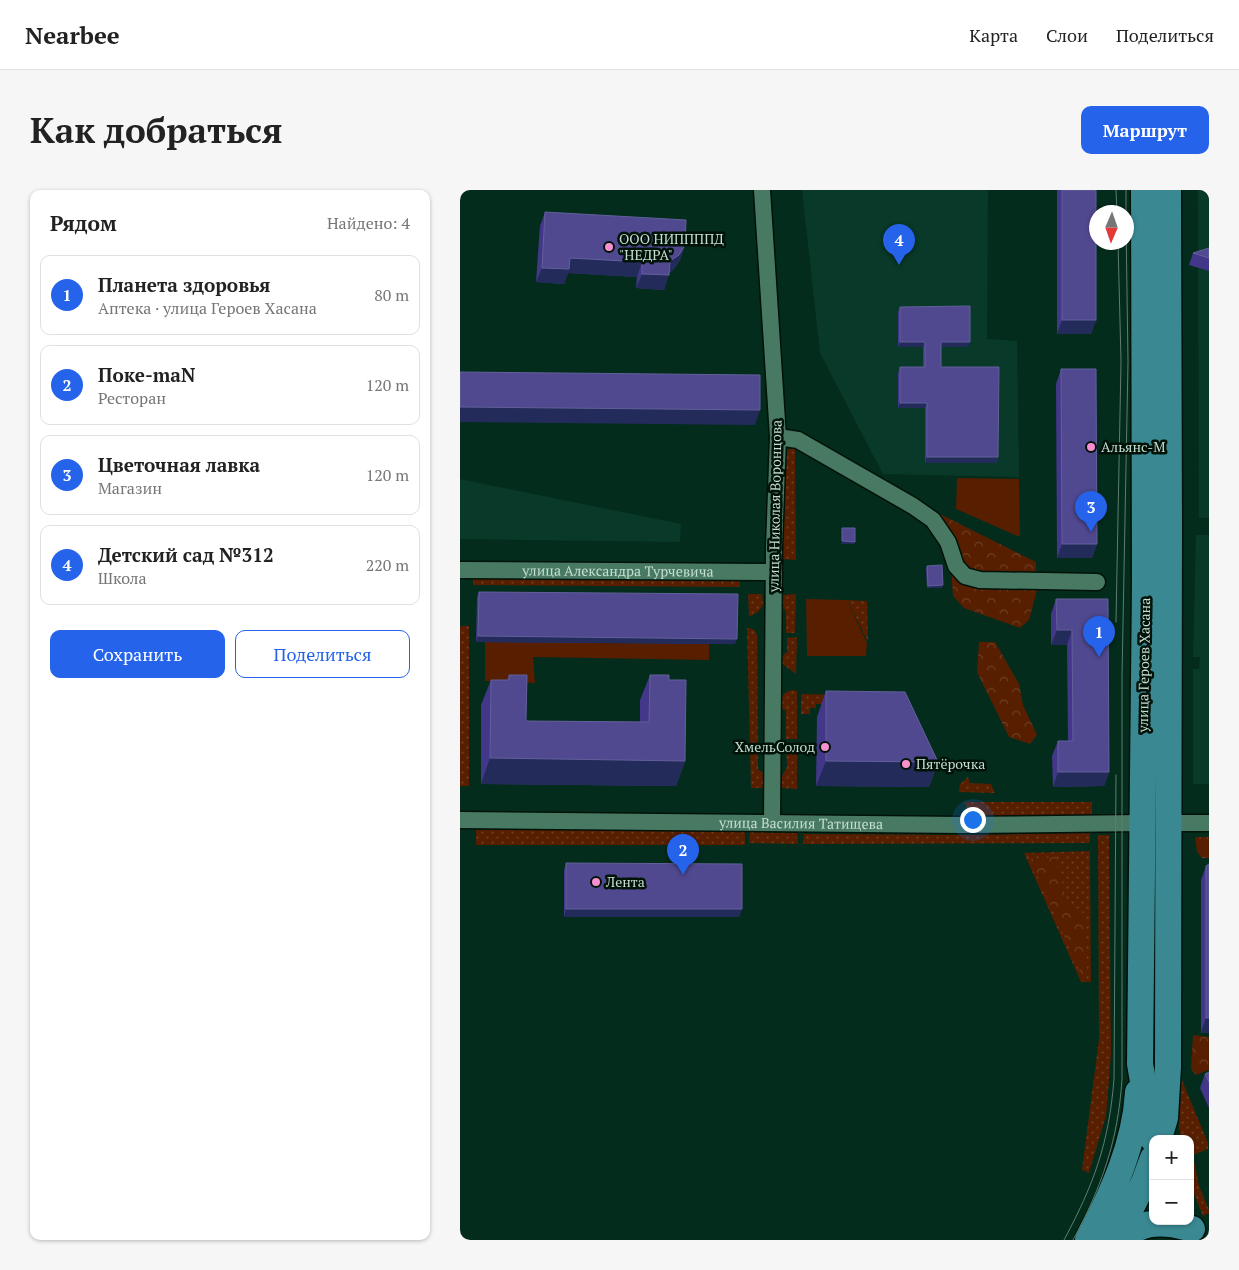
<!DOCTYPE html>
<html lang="ru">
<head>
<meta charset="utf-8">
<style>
	body { margin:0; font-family:"PT Serif",serif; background:#f6f6f6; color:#222 }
	.controls { position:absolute; right:15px; bottom:15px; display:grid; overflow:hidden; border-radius:10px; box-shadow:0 1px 4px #0004 }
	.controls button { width:45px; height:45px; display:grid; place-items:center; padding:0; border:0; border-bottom:1px solid #e0e0e0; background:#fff; color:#222; font:25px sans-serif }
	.compass { position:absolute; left:629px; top:15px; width:45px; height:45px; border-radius:50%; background:#fff; box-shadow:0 1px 4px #0004; rotate:182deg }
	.you { position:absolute; left:512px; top:629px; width:18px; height:18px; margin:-12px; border:4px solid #fff; border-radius:50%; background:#1a73e8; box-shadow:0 0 0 8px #1a73e833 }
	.badge { display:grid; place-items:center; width:32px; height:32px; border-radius:50%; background:#2563eb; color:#fff; font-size:16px; font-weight:700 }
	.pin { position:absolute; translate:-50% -41px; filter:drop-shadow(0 1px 2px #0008) }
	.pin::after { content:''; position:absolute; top:26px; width:18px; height:15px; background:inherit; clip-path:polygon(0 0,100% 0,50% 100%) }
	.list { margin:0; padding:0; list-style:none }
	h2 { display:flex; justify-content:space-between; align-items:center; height:65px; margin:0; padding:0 20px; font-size:21px }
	h2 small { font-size:16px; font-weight:400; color:#767676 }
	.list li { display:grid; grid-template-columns:32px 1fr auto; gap:15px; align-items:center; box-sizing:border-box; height:80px; margin:0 10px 10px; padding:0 10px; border:1px solid #e0e0e0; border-radius:10px }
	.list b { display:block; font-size:19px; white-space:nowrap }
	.list p { margin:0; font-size:16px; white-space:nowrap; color:#767676 }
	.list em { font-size:16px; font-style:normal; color:#767676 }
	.actions { display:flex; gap:10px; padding:15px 20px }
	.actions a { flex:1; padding:11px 0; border:1px solid #2563eb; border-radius:10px; text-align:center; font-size:18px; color:#2563eb }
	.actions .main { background:#2563eb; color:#fff }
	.map { position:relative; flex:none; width:749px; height:1050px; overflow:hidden; border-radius:10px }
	header { display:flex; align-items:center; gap:30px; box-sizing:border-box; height:70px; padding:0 25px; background:#fff; border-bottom:1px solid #e0e0e0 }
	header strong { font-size:24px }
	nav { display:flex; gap:28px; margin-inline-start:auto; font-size:18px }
	.intro { display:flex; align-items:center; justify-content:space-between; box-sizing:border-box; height:120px; padding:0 30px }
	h1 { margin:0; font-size:35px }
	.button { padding:12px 22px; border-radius:10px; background:#2563eb; color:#fff; font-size:18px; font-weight:700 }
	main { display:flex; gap:30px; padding:0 30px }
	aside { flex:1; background:#fff; border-radius:10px; box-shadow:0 1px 4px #0004 }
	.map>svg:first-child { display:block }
</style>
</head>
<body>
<header>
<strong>Nearbee</strong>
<nav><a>Карта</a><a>Слои</a><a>Поделиться</a></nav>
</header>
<div class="intro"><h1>Как добраться</h1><a class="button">Маршрут</a></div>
<main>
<aside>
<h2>Рядом<small>Найдено: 4</small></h2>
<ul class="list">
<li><span class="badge">1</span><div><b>Планета здоровья</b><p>Аптека · улица Героев Хасана</p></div><em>80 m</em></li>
<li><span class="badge">2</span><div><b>Поке-maN</b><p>Ресторан</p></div><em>120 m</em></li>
<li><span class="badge">3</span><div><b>Цветочная лавка</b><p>Магазин</p></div><em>120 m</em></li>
<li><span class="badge">4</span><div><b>Детский сад №312</b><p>Школа</p></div><em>220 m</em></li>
</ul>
<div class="actions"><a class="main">Сохранить</a><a>Поделиться</a></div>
</aside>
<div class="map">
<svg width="749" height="1050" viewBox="0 0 749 1050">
	<defs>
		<pattern id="grass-dots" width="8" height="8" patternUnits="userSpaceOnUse" patternTransform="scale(1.25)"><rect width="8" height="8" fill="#571e00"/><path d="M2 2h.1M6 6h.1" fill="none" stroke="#6e3e24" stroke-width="1.8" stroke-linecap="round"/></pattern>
		<pattern id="forest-crowns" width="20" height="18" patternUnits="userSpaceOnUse" patternTransform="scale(1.25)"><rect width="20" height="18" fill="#571e00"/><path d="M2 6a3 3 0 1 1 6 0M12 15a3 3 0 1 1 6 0" fill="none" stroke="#6e3e24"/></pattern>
	</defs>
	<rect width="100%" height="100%" fill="#042c1d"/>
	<g fill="#093928">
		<polygon points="342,0 528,0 527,149 557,151 559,287 423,284 360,163"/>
		<polygon points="738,0 749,0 749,328 739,328"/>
		<polygon points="0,289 221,334 220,352 0,349"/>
		<polygon points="736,345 749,345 749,594 733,594 733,479 739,479 740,467 733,467"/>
	</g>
	<g fill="url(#grass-dots)">
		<polygon points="335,257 336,370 320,369 325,263 329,259"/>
		<polygon points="13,384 280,386 280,397 13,395"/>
		<polygon points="288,404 302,404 303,415 298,422 289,427"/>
		<polygon points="336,404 335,443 326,443 326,420 320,418 320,405"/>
		<polygon points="387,410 407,411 408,452"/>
		<rect x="0" y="436" width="9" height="160"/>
		<path d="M287 438C293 438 295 440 297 445L298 579 306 586 305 598H291Z"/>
		<polygon points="337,447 336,484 321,473 321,467 327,462 327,448"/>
		<path d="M333 500 337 501V549H326V520L320 519C321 509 321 502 333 500Z"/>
		<polygon points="341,504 392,505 367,514 356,514 356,518 350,518 350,524 341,524"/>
		<polygon points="326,554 337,555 337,599 322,598 322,586 327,577"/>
		<polygon points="508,587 510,593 531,594 535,603 499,602 500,594"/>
		<path d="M504 612H632V626L526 627C515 625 509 622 504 612Z"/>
		<rect x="16" y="640" width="269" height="15"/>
		<polygon points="290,642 337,643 338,654 289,653"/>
		<polygon points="630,643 630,653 343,654 344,644 515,645"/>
		<polygon points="638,645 649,645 651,864 646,926 629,983 622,980 639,849"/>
		<polygon points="630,661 631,792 621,792 564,663"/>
		<polygon points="721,868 721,888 748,953 748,959 733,965 739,996 749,1020 749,1023 743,1026 730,994 730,949 721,949 715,910"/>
	</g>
	<g fill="url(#forest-crowns)">
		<path d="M480 324 576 372V389C553 389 516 393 502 371 492 358 487 339 480 324Z"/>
		<polygon points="491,377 578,396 569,430 560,438 504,418 493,406"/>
		<polygon points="519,452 535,452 559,494 563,515 577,545 570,554 549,547 517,482"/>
		<polygon points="735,647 749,647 749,668 742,668 737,662"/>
		<polygon points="596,667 606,709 625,725 627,781 625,785 621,784 570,669"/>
		<polygon points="733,845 749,847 749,880 736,885 731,879"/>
	</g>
	<g fill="#571e00">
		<polygon points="497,288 559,289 560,347 496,319"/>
		<polygon points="346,409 387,410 407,453 406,466 347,466"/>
		<polygon points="25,452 249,454 249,470 73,467 75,493 25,491"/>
	</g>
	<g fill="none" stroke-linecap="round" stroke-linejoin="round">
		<g stroke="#001209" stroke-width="19">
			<g id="street">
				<polyline points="302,0 318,247 314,357 312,632"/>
				<polyline points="318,247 338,250 453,316 473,330 488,352 496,376 505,386 520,390 637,392"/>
				<path id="s1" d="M0 380 314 382"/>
				<path id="s2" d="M0 630 503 635 682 633"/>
				<polyline points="709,633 749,633"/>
			</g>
		</g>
		<g stroke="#001209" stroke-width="29">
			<g id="primary">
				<polyline points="684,0 685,393 680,874 693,949"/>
				<polyline points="699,948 705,928 708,877 709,337 708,0"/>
				<path d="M628 1050C652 1004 675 955 678 902"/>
				<polyline points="655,1050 684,992 693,968"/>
				<path d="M663 1050C680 1028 709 1032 732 1039"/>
			</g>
		</g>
		<use href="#street" stroke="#487a63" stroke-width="16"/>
		<use href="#primary" stroke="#398892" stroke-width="26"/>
		<g stroke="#5d7e70" stroke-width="1">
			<polyline points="656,0 657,22"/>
			<polyline points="666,0 666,22"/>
			<polyline points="656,432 661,171 658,52"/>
			<path d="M604 1050C634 994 649 953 654 889L656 585"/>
			<path d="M613 1050C642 996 658 951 662 889V486L668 172 666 34"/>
		</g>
	</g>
	<g fill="#423788">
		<polygon points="597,0 636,0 636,130 631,144 597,144"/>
		<polygon points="85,22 225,55 220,70 214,79 209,83 204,100 176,98 177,87 108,83 104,94 76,92 80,36"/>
		<polygon points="749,58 749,81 729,75 733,63"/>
		<polygon points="440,117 508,157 481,157 481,177 538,267 536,273 465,273 465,218 438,218 438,183 440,177 463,177 463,157 438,157 438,122"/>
		<polygon points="601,179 637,354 632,368 597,368 596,194"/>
		<polygon points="467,376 482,398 467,398 466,379"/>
		<polygon points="19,402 275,454 16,452 17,407"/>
		<polygon points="596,409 648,409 649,582 644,596 593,597 592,566 598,551 608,551 607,455 591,455 591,424"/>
		<polygon points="49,485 66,531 180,532 180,510 190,485 209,490 225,571 216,596 21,594 21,515 31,490 47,490"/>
		<polygon points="366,501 478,572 469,597 356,596 357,527"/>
		<polygon points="106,673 282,719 279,727 104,727 104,681"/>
		<polygon points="746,676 749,843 741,843 741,690"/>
		<polygon points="749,882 749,918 740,898 745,884"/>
	</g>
	<g fill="#232b5a">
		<polygon points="225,55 220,70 214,79 206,85 209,85 204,100 176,98 182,84 210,71"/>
		<polygon points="110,68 182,72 177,87 108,83 104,94 76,92 82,78"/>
		<polygon points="602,130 636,130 631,144 597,144"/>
		<polygon points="440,152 465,152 463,157 438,157"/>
		<polygon points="481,152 510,152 508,157 479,157"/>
		<polygon points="440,213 467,213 465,218 438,218"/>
		<polygon points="0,217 300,220 295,235 0,232"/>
		<polygon points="467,267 538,267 536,273 465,273"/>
		<polygon points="382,351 395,352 394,354 381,354"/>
		<polygon points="602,354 637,354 632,368 597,368"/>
		<polygon points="483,395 482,398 467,398 468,396"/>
		<polygon points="597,440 612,440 607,455 591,455"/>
		<polygon points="18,446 277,449 275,454 16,452"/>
		<polygon points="30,568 225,571 216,596 21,594"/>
		<polygon points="366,571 478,572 469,597 356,596"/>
		<polygon points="598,582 649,582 644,596 593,597"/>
		<polygon points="106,719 282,719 279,727 104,727"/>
		<polygon points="746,828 749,828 749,843 741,843"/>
	</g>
	<g fill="#504990" stroke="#62609a">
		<rect x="602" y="0" width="34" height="130"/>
		<polygon points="85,22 226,30 225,55 219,65 210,71 209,85 182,84 182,72 110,68 109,79 82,78"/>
		<polygon points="749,58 749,68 733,63"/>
		<polygon points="510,116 510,152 481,152 481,177 539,177 538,267 467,267 467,213 440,213 440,177 465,177 465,152 440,152 440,117"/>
		<polygon points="601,179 636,179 637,354 602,354"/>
		<polygon points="0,182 300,185 300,220 0,217"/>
		<polygon points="382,338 395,338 395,352 382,351"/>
		<polygon points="482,375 483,395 468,396 467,376"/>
		<polygon points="19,402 278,404 277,449 18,446"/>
		<polygon points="596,409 648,409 649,582 598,582 598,551 613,551 612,440 597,440"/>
		<polygon points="49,485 67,485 66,531 189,532 190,485 209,485 209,490 226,490 225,571 30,568 31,490 49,490"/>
		<polygon points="366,501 445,502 478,572 366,571"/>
		<polygon points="106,673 282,674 282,719 106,719"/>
		<polygon points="749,674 749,828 746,828 746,676"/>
		<polygon points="749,882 749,892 745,884"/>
	</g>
	<g fill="#f690cf" stroke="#011209" stroke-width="2">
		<circle cx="149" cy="57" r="5"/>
		<circle cx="631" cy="257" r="5"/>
		<circle cx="365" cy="557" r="5"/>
		<circle cx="446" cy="574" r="5"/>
		<circle cx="136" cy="692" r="5"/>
	</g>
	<g text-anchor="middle" stroke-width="5" stroke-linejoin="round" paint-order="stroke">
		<g font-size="14" fill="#c5ded1" stroke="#011209" text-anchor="start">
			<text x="159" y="54">ООО НИППППД<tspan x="159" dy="16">"НЕДРА"</tspan></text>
			<text x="641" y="262">Альянс-М</text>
			<text x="355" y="562" text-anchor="end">ХмельСолод</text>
			<text x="456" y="579">Пятёрочка</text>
			<text x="146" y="697">Лента</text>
		</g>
		<g font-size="14" fill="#c5ded1" stroke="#011209">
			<text transform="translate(315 316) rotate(-89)" y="5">улица Николая Воронцова</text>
			<text dy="5" stroke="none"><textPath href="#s1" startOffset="158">улица Александра Турчевича</textPath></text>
			<text transform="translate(684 475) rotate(-89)" y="5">улица Героев Хасана</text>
			<text dy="5" stroke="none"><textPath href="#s2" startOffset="341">улица Василия Татищева</textPath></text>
		</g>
	</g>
</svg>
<div class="controls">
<button>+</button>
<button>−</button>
</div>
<svg class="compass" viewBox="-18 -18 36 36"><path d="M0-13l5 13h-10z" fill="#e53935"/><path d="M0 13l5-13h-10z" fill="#767676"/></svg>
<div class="you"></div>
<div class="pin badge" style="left:639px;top:467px">1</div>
<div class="pin badge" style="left:223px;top:685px">2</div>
<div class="pin badge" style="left:631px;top:342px">3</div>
<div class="pin badge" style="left:439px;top:75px">4</div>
</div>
</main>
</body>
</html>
